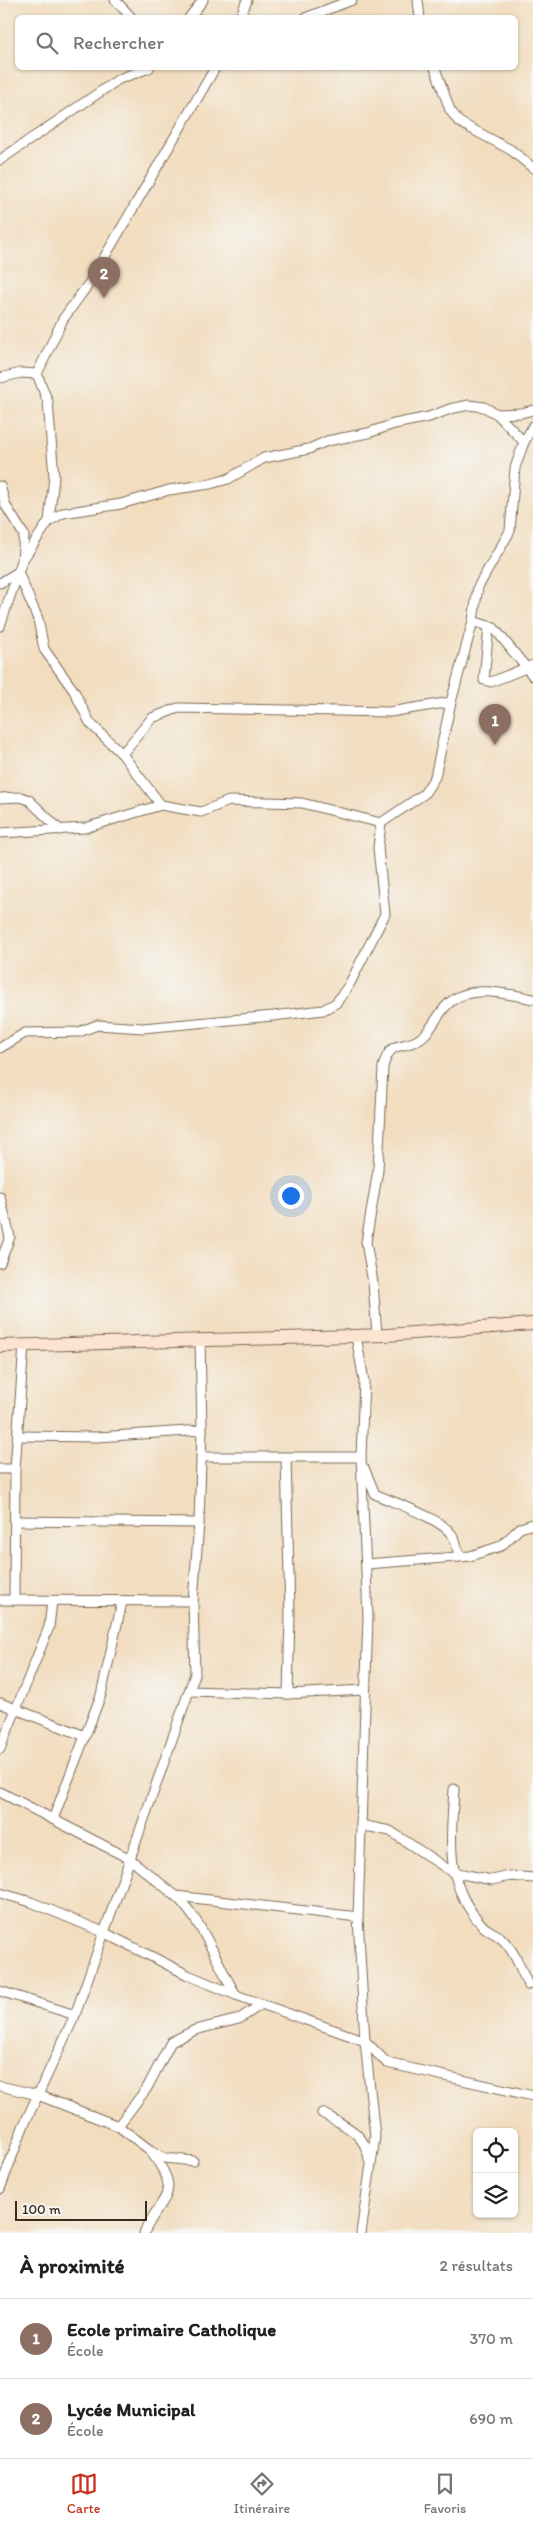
<!DOCTYPE html>
<html lang="fr">
<head>
<meta charset="utf-8">
<style>
	body { margin:0; font-family:Itim,sans-serif; background:#f2f2f2; color:#202124 }
	.controls { position:absolute; right:15px; bottom:15px; display:grid; overflow:hidden; border-radius:8px; box-shadow:0 1px 4px #0004 }
	.controls button { width:45px; height:45px; display:grid; place-items:center; padding:0; border:0; border-bottom:1px solid #e0e0e0; background:#fff; color:#202124; font:25px sans-serif }
	.scale { position:absolute; left:15px; bottom:12px; width:132px; box-sizing:border-box; padding-left:5px; border:2px solid #3b2a1e; border-top:0; font-size:14px; line-height:18px; white-space:nowrap; color:#3b2a1e; -webkit-text-stroke:4px #f6f6f2; paint-order:stroke }
	.you { position:absolute; left:290px; top:1195px; width:18px; height:18px; margin:-12px; border:4px solid #fff; border-radius:50%; background:#1a73e8; box-shadow:0 0 0 8px #1a73e833 }
	.badge { display:grid; place-items:center; width:32px; height:32px; border-radius:50%; background:#c8321e; color:#fff; font-size:16px; font-weight:700 }
	.pin { position:absolute; translate:-50% -41px; filter:drop-shadow(0 1px 2px #0008) }
	.pin::after { content:''; position:absolute; top:26px; width:18px; height:15px; background:inherit; clip-path:polygon(0 0,100% 0,50% 100%) }
	.list { margin:0; padding:0; list-style:none }
	h2 { display:flex; justify-content:space-between; align-items:center; height:65px; margin:0; padding:0 20px; font-size:21px }
	h2 small { font-size:16px; font-weight:400; color:#757577 }
	.list li { display:grid; grid-template-columns:32px 1fr auto; gap:15px; align-items:center; box-sizing:border-box; height:80px; padding:0 20px; border-top:1px solid #e0e0e0 }
	.list b { display:block; font-size:19px; white-space:nowrap }
	.list p { margin:0; font-size:16px; white-space:nowrap; color:#757577 }
	.list em { font-size:16px; font-style:normal; color:#757577 }
	.icon { flex:none; width:28px; height:28px; fill:none; stroke:currentColor; stroke-width:2; stroke-linecap:round; stroke-linejoin:round }
	.map { position:relative; flex:none; width:533px; height:2233px; overflow:hidden }
	.search { position:absolute; background:#fff; box-shadow:0 1px 4px #0004; left:15px; right:15px; top:15px; height:55px; display:flex; align-items:center; gap:12px; box-sizing:border-box; padding:0 18px; border-radius:8px; color:#757577; font-size:19px }
	.sheet { height:225px; background:#fff }
	nav { display:flex; justify-content:space-around; align-items:center; box-sizing:border-box; height:70px; border-top:1px solid #e0e0e0; background:#fff; font-size:14px; color:#757577 }
	nav a { display:grid; justify-items:center; gap:2px }
	nav .on { color:#c8321e }
	.map>svg:first-child { display:block }
</style>
</head>
<body>
<div class="map">
<svg width="533" height="2233" viewBox="0 0 533 2233">
	<rect width="100%" height="100%" fill="#f6f6f2"/>
	<filter id="ink" filterUnits="userSpaceOnUse"><feTurbulence type="fractalNoise" baseFrequency=".02" numOctaves="2"/><feDisplacementMap in="SourceGraphic" scale="10" xChannelSelector="R" yChannelSelector="G"/><feConvolveMatrix kernelMatrix="1 2 1 2 8 2 1 2 1" color-interpolation-filters="sRGB"/></filter>
	<filter id="wash" filterUnits="userSpaceOnUse"><feTurbulence type="fractalNoise" baseFrequency=".0096" numOctaves="4" result="noise"/><feDisplacementMap in="SourceGraphic" scale="20" xChannelSelector="R" yChannelSelector="G"/><feGaussianBlur stdDeviation="1.12" result="paint"/><feColorMatrix in="noise" values="0 0 0 0 0 0 0 0 0 0 0 0 0 0 0 0 0 1.4 0 .05"/><feComposite in="paint" operator="in"/></filter>
	<g filter="url(#wash)">
		<rect width="100%" height="100%" fill="#f2ddbf"/>
	</g>
	<g filter="url(#ink)">
		<g fill="none" stroke-linecap="round" stroke-linejoin="round">
			<g stroke="#7b6956" stroke-width="11">
				<g id="street">
					<polyline points="115,0 132,18"/>
					<polyline points="418,0 420,18"/>
					<polyline points="189,18 203,0"/>
					<polyline points="240,18 247,0"/>
					<polyline points="305,18 352,0"/>
					<polyline points="435,68 450,110 459,122 511,150 533,168"/>
					<polyline points="0,160 119,79 149,68"/>
					<polyline points="37,374 63,319 90,282 215,68"/>
					<polyline points="0,378 21,373 37,374 48,402 54,477 49,521 22,561 0,626"/>
					<polyline points="497,414 521,413 533,410"/>
					<polyline points="0,486 6,506 24,535 22,561"/>
					<polyline points="49,521 63,513 121,504 169,490 210,484 228,479 264,458 309,449 327,441 368,433 394,424 429,417 450,409 469,405 484,407 497,414 524,442"/>
					<polyline points="0,583 18,572 38,619 44,649 74,691 90,723 122,754 161,805"/>
					<polyline points="473,621 494,628 533,676"/>
					<polyline points="489,626 484,680 491,682 533,665"/>
					<polyline points="122,754 152,718 178,708 390,712 451,702"/>
					<polyline points="0,798 21,797 29,800 60,830"/>
					<polyline points="0,833 85,828 161,805 201,812 229,801 302,803 381,823 424,794 435,777 451,702 473,621 478,587 510,531 515,468 524,442 533,426"/>
					<polyline points="0,1048 25,1033 79,1032 97,1025 143,1028 273,1016 323,1010 336,1003 349,985 385,914 378,848 381,823"/>
					<polyline points="0,1197 10,1237 0,1263"/>
					<path d="M377 1335 373 1283 366 1242 378 1170 383 1067C391 1036 404 1052 422 1037 433 1029 438 1013 448 1004 469 983 508 994 533 999"/>
					<polyline points="356,1336 364,1381 361,1457 368,1617 358,1917 365,2041 375,2137 361,2233"/>
					<polyline points="18,1436 98,1437 202,1430"/>
					<polyline points="201,1457 361,1457"/>
					<polyline points="286,1457 290,1615 288,1694"/>
					<path d="M364 1468 375 1494C394 1503 445 1519 454 1538 456 1543 458 1551 459 1557"/>
					<polyline points="0,1469 15,1469"/>
					<polyline points="14,1521 199,1523"/>
					<polyline points="366,1564 470,1556 501,1546 520,1528 533,1524"/>
					<polyline points="0,1600 193,1601"/>
					<polyline points="14,1600 15,1469 24,1345"/>
					<polyline points="190,1691 288,1694 365,1690"/>
					<polyline points="0,1703 85,1736"/>
					<polyline points="0,1749 49,1627 52,1601"/>
					<path d="M454 1789C451 1841 444 1885 483 1926 488 1931 497 1934 502 1939 515 1951 521 1970 528 1985"/>
					<polyline points="0,1792 130,1859 176,1896 358,1917"/>
					<polyline points="53,1819 101,1695 122,1602"/>
					<polyline points="361,1825 390,1831 452,1872 492,1880 510,1876 533,1878"/>
					<polyline points="0,1893 31,1902 103,1932 188,1975 236,1995 365,2041 387,2063 533,2096"/>
					<path d="M176 1896C204 1923 216 1962 236 1995"/>
					<polyline points="0,1991 75,2015"/>
					<polyline points="0,2086 38,2095 118,2126 150,2150 165,2158 193,2161"/>
					<path d="M322 2113C343 2125 365 2132 369 2159"/>
					<polyline points="118,2126 147,2088 171,2042 195,2030 239,2019 262,2004"/>
					<polyline points="0,2189 23,2127 75,2015 195,1674 193,1601 199,1523 202,1430 200,1339"/>
					<path d="M144 2233C162 2193 184 2196 151 2152"/>
				</g>
			</g>
			<g stroke="#7b6956" stroke-width="14">
				<polyline id="secondary" points="0,1346 387,1335 533,1324"/>
			</g>
			<use href="#street" stroke="#fff" stroke-width="9"/>
			<use href="#secondary" stroke="#fde4d1" stroke-width="12"/>
		</g>
	</g>
</svg>
<div class="controls">
<button><svg class="icon" aria-label="locate" viewBox="0 0 24 24"><circle cx="12" cy="12" r="6"/><path d="M12 2v4M12 18v4M2 12h4M18 12h4"/></svg></button>
<button><svg class="icon" aria-label="layers" viewBox="0 0 24 24"><path d="M12 4l9 5-9 5-9-5zM3 14l9 5 9-5"/></svg></button>
</div>
<div class="scale">100 m</div>
<div class="you"></div>
<div class="pin badge" style="left:495px;top:745px;background:#8d6e63">1</div>
<div class="pin badge" style="left:104px;top:298px;background:#8d6e63">2</div>
<div class="search"><svg class="icon" aria-label="search" viewBox="0 0 24 24"><circle cx="10" cy="10" r="6"/><path d="M15 15l6 6"/></svg>Rechercher</div>
</div>
<section class="sheet">
<h2>À proximité<small>2 résultats</small></h2>
<ul class="list">
<li><span class="badge" style="background:#8d6e63">1</span><div><b>Ecole primaire Catholique</b><p>École</p></div><em>370 m</em></li>
<li><span class="badge" style="background:#8d6e63">2</span><div><b>Lycée Municipal</b><p>École</p></div><em>690 m</em></li>
</ul>
</section>
<nav>
<a class="on"><svg class="icon" aria-label="map" viewBox="0 0 24 24"><path d="M3 6l6-2 6 2 6-2v14l-6 2-6-2-6 2zM9 4v14M15 6v14"/></svg>Carte</a>
<a><svg class="icon" aria-label="directions" viewBox="0 0 24 24"><path d="M12 3l9 9-9 9-9-9zM9 14v-3h6M13 9l2 2-2 2"/></svg>Itinéraire</a>
<a><svg class="icon" aria-label="saved" viewBox="0 0 24 24"><path d="M7 4h10v16l-5-4-5 4z"/></svg>Favoris</a>
</nav>
</body>
</html>
